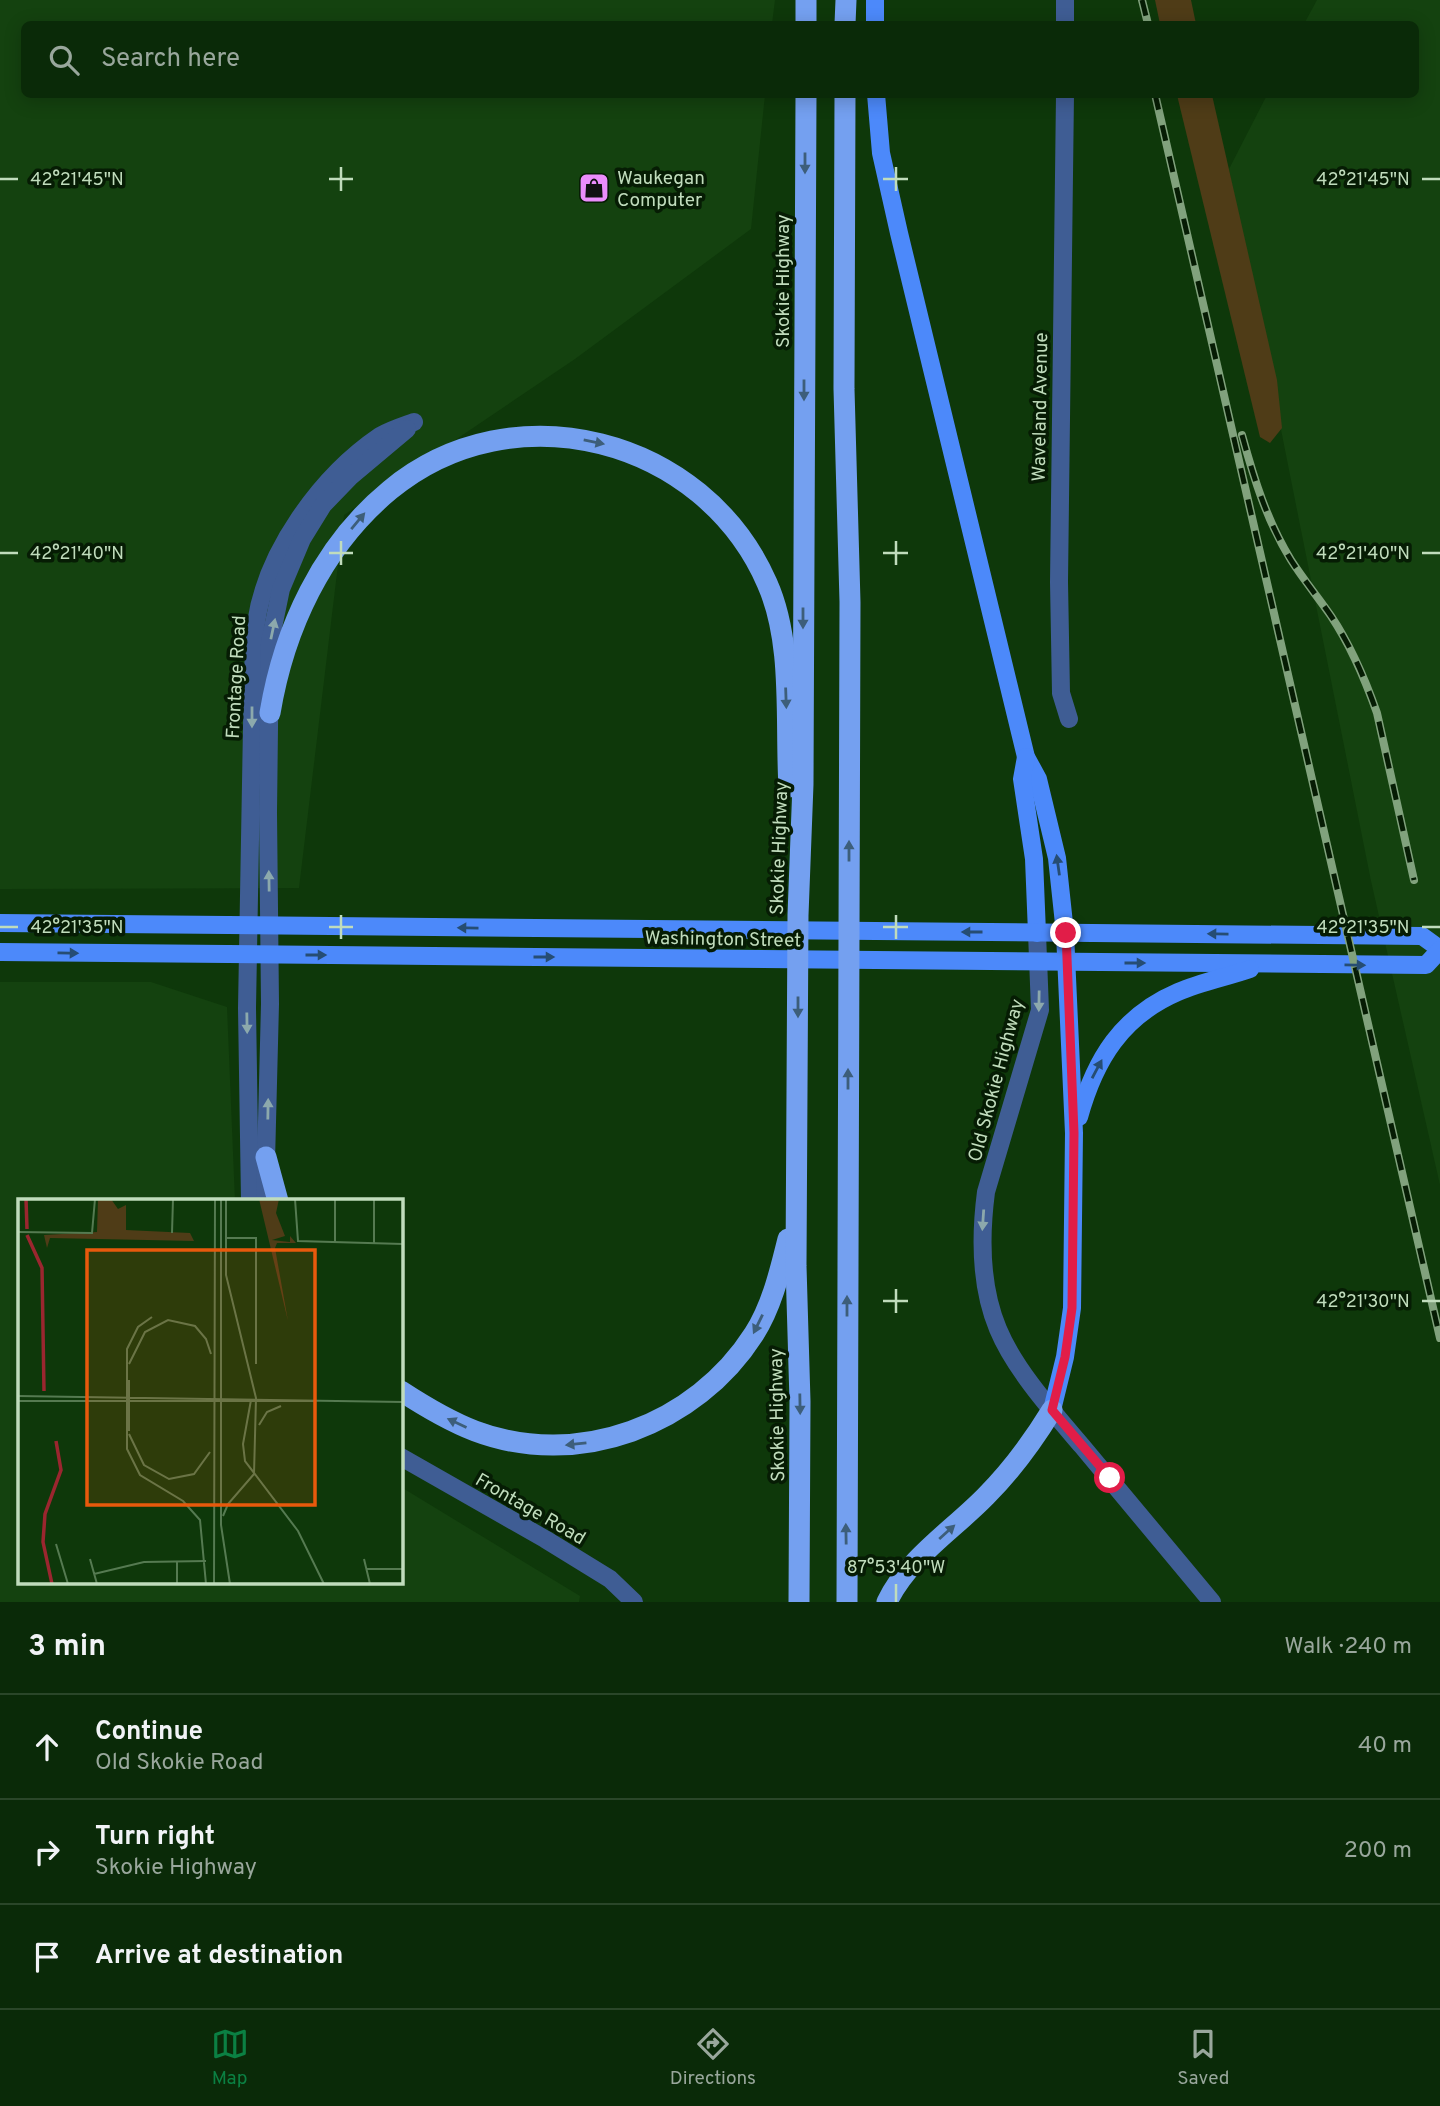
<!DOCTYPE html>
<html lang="en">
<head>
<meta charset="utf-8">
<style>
	body { margin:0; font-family:Overpass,sans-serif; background:#183616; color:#f1f3f6 }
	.stop { position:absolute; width:21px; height:21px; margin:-16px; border:5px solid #e11d48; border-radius:50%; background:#fff }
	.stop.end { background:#e11d48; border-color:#fff; box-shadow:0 2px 7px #0008 }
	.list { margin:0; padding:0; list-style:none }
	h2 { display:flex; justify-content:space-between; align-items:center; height:91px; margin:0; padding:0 28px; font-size:30px }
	h2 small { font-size:23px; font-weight:400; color:#99a79c }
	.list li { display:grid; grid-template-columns:46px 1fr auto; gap:21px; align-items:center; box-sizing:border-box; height:105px; padding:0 28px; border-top:2px solid #2a4629 }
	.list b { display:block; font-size:26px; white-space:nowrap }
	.list p { margin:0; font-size:23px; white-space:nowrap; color:#99a79c }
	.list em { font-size:23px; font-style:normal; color:#99a79c }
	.icon { flex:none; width:38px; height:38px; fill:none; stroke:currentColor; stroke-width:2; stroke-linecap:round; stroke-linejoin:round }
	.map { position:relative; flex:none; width:1440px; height:1602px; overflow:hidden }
	.search { position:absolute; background:#0a2a08; box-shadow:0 4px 18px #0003; left:21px; right:21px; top:21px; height:77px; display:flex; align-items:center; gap:18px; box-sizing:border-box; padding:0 24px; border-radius:10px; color:#99a79c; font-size:26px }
	.sheet { height:406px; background:#0a2a08 }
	nav { display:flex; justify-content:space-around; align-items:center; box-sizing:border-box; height:98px; border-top:2px solid #2a4629; background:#0a2a08; font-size:19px; color:#99a79c }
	nav a { display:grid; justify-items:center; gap:4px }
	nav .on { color:#0b8043 }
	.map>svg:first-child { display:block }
</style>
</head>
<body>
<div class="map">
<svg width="1440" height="1602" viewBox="0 0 1440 1602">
	<rect width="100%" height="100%" fill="#0e380a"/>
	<g fill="#14420f">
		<polygon points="0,0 775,0 772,24 24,24 24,94 765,95 751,229 575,359 344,515 299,888 0,889"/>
		<polygon points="1317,0 1440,0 1440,1185 1371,881 1229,169 1267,95 1416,94 1416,24 1304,24"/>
		<polygon points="0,982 151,982 227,1007 235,1201 19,1201 19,1583 401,1583 401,1487 580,1596 579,1602 0,1602"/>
	</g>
	<g fill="#4f3c17">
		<polygon points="1155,0 1191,0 1196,24 1160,24"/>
		<polygon points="1177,95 1212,95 1277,380 1282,428 1270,443 1260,437"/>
	</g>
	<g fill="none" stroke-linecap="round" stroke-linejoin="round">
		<g stroke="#3f5d94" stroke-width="18">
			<polyline points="1065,24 1065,0"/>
			<polyline points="1065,94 1059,582 1061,693 1069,719"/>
			<path d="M1037 933 1040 1010 986 1192C980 1238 980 1286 998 1329 1015 1370 1053 1412 1082 1446 1125 1498 1169 1550 1212 1602"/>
			<path d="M250 1201 247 1008 253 671C254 655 254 639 256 623 266 552 321 476 380 436 390 430 403 426 414 422"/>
			<polyline points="265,1201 270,1004 268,813 270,642 281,589 302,539 323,505 351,476 407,429"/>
			<polyline points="401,1457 545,1539 610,1579 634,1602"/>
		</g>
		<g stroke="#4c89fa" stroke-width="18">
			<polyline points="875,24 875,0"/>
			<polyline points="876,94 881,153 899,233 1026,757 1038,779 1057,858 1065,933 1074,1133 1072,1308 1065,1357 1052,1410"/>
			<polyline points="1026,757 1022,779 1034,859 1037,933"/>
			<polyline points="0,923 1422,936 1440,949"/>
			<polyline points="0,952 1426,965 1440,950"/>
			<path d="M1079 1117C1095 1059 1122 1016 1178 992 1201 982 1227 977 1250 969"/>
		</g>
		<g stroke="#74a0f0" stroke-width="21">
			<polyline points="806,24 806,0"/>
			<polyline points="845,24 846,0"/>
			<polyline points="845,94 844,389 850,602 847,1602"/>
			<path d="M270 713C284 629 322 546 390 490 513 388 704 438 767 583 794 643 785 722 789 787"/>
			<polyline points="266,1157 278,1201"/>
			<path d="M401 1391C424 1406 449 1421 475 1431 578 1470 696 1425 754 1334 772 1306 780 1271 788 1239"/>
			<polyline points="799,1602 800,1401 796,1266 798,915 803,784 806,94"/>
			<path d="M887 1602C908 1558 953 1530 986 1496 1012 1470 1033 1441 1052 1410"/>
		</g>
		<g stroke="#81a27d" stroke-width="8">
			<g id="rail">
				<polyline points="1142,0 1148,24"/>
				<polyline points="1155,94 1440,1338"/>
				<path d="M1242 435C1254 479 1267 521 1291 560 1303 579 1318 597 1331 616 1351 646 1365 679 1377 713L1414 880"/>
			</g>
		</g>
		<use href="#rail" stroke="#061c04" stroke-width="5" stroke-dasharray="16" stroke-linecap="butt"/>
	</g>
	<defs><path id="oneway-solid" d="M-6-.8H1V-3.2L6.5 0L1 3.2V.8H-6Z" transform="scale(1.75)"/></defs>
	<g fill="#3d5e7a">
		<use href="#oneway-solid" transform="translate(805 163) rotate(90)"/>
		<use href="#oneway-solid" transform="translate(804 390) rotate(90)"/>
		<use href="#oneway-solid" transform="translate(594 442) rotate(11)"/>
		<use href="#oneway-solid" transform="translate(358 521) rotate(-50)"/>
		<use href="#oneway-solid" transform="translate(803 618) rotate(90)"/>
		<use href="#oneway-solid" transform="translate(786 698) rotate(88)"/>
		<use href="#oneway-solid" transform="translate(849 851) rotate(-90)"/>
		<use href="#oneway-solid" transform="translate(798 1007) rotate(90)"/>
		<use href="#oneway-solid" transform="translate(848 1079) rotate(-90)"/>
		<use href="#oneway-solid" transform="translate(847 1306) rotate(-90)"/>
		<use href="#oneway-solid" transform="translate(758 1324) rotate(116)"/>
		<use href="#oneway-solid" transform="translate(800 1404) rotate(89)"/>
		<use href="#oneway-solid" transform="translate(457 1423) rotate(-155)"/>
		<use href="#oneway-solid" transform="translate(576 1444) rotate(174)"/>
		<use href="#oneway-solid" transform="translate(947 1532) rotate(-42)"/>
		<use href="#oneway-solid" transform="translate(846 1534) rotate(-91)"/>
	</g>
	<g fill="#8ca9ac">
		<use href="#oneway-solid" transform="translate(273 629) rotate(-78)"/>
		<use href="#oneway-solid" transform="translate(252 717) rotate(90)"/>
		<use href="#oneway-solid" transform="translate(269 881) rotate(-91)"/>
		<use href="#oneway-solid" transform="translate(1039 1001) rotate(91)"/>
		<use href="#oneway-solid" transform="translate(247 1023) rotate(89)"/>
		<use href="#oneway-solid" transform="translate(268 1109) rotate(-89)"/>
		<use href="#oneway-solid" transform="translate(983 1220) rotate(94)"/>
	</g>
	<g fill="#264d73">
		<use href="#oneway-solid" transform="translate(1058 865) rotate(-98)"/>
		<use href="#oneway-solid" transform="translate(468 928) rotate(-179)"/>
		<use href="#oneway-solid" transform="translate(972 932) rotate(-180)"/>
		<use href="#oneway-solid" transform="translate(1218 934) rotate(-179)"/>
		<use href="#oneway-solid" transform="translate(68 953) rotate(1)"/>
		<use href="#oneway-solid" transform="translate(316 955)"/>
		<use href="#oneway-solid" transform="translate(544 957)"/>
		<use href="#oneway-solid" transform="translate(1135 963)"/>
		<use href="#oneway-solid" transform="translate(1355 965) rotate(1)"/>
		<use href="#oneway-solid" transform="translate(1097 1069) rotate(-62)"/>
	</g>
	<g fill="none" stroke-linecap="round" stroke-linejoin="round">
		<polyline stroke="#e11d48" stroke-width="9" points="1066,933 1074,1133 1072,1308 1065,1357 1052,1410 1110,1478"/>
	</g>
	<path fill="none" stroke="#c0dcbc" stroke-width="2.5" d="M341 167V191M896 167V191M0 179H18M329 179H353M883 179H908M1422 179H1440M341 541V565M896 541V565M0 553H18M329 553H353M883 553H908M1422 553H1440M341 915V939M896 915V939M0 927H18M329 927H353M883 927H908M1422 927H1440M896 1289V1313M883 1301H908M1422 1301H1440M896 1584V1602"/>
	<defs>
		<g id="shop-square" transform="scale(1.575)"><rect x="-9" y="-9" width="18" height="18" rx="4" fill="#eb8dfb" stroke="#061c04"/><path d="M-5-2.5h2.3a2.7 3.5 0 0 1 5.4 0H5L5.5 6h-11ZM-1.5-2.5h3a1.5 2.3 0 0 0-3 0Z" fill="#111"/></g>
	</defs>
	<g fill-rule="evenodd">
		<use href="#shop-square" x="594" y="188"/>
	</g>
	<g text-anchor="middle" stroke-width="7" stroke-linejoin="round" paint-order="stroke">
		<g font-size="19" fill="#c0dcbc" stroke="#061c04" text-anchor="start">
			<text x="617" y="184">Waukegan<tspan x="617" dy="22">Computer</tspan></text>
		</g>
		<g font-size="19" fill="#c0dcbc" stroke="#061c04">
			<text transform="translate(782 281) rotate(-90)" y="7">Skokie Highway</text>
			<text transform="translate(1039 407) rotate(-89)" y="7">Waveland Avenue</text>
			<text transform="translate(235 677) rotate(-87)" y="7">Frontage Road</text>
			<text transform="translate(778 848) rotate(-88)" y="7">Skokie Highway</text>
			<text transform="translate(723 938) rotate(1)" y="7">Washington Street</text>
			<text transform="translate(995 1080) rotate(-75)" y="7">Old Skokie Highway</text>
			<text transform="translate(776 1415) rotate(-91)" y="7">Skokie Highway</text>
			<text transform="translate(531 1508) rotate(30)" y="7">Frontage Road</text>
		</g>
	</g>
	<g transform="translate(18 1199)">
		<rect width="385" height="385" fill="#0e380a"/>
		<path d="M80 0H93L100 10 108 6V31L172 34 176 42 32 39 29 49 26 36 79 33ZM241 0H261L258 14 267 37 254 41 272 43V37L278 44H259L257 49 270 122Z" fill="#4f3c17"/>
		<path fill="none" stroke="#9b262f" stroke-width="3.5" d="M8 0 9 30M9 36 24 69 26 192M34 385 25 343 27 315 43 271 38 242"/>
		<path fill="none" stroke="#557a51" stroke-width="2" d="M203 0V326L212 385M208 0V76L238 199 236 275M277 0 280 42 385 45M0 33 74 34 77 0M154 34 155 0M208 39H238V165M317 43V0M356 45V0M134 118 120 128 109 150V250L122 276 165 302 182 321 188 385M111 165 127 133 150 121 177 127 188 140 193 155M0 197 385 203M233 201 225 245 227 262 280 332 306 385M0 202H297M241 226 249 213 263 207M111 232V181M111 235 126 266 151 280 176 275 192 253M205 317 210 305 236 275M38 345 50 385M72 360 79 385M346 360 352 385M349 370H385M76 375 126 363 188 362M159 385V363M196 385 197 0"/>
		<path fill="#e8590c" fill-opacity="0.15" stroke="#e8590c" stroke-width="3.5" d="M69 51H297V306H69Z"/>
		<rect width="385" height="385" fill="none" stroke="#c0dcbc" stroke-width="3.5"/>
	</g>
	<g font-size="18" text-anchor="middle" fill="#c0dcbc" stroke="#061c04" stroke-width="7" stroke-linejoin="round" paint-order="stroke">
		<text x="77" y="185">42°21'45"N</text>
		<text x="1363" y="185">42°21'45"N</text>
		<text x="77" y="559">42°21'40"N</text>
		<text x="1363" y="559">42°21'40"N</text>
		<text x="77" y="933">42°21'35"N</text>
		<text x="1363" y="933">42°21'35"N</text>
		<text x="1363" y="1307">42°21'30"N</text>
		<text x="896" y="1573">87°53'40"W</text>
	</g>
</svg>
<div class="stop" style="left:1110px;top:1478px"></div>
<div class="stop end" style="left:1066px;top:933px"></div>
<div class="search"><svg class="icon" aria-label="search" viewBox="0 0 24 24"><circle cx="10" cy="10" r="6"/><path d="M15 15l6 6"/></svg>Search here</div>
</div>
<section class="sheet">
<h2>3 min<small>Walk · 240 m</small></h2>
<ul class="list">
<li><svg class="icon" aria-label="ahead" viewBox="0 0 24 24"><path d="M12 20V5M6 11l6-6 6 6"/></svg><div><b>Continue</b><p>Old Skokie Road</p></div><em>40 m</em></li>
<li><svg class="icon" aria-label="right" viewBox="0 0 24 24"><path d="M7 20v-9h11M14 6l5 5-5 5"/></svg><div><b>Turn right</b><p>Skokie Highway</p></div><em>200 m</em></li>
<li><svg class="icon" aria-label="arrive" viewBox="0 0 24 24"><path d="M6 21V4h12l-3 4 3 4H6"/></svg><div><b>Arrive at destination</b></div></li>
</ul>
</section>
<nav>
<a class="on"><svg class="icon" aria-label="map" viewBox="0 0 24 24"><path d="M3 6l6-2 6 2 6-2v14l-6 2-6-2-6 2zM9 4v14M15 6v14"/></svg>Map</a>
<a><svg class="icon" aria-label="directions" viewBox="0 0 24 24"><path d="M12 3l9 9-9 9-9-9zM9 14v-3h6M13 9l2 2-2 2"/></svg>Directions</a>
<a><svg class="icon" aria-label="saved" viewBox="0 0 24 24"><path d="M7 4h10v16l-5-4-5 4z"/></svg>Saved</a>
</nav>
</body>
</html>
